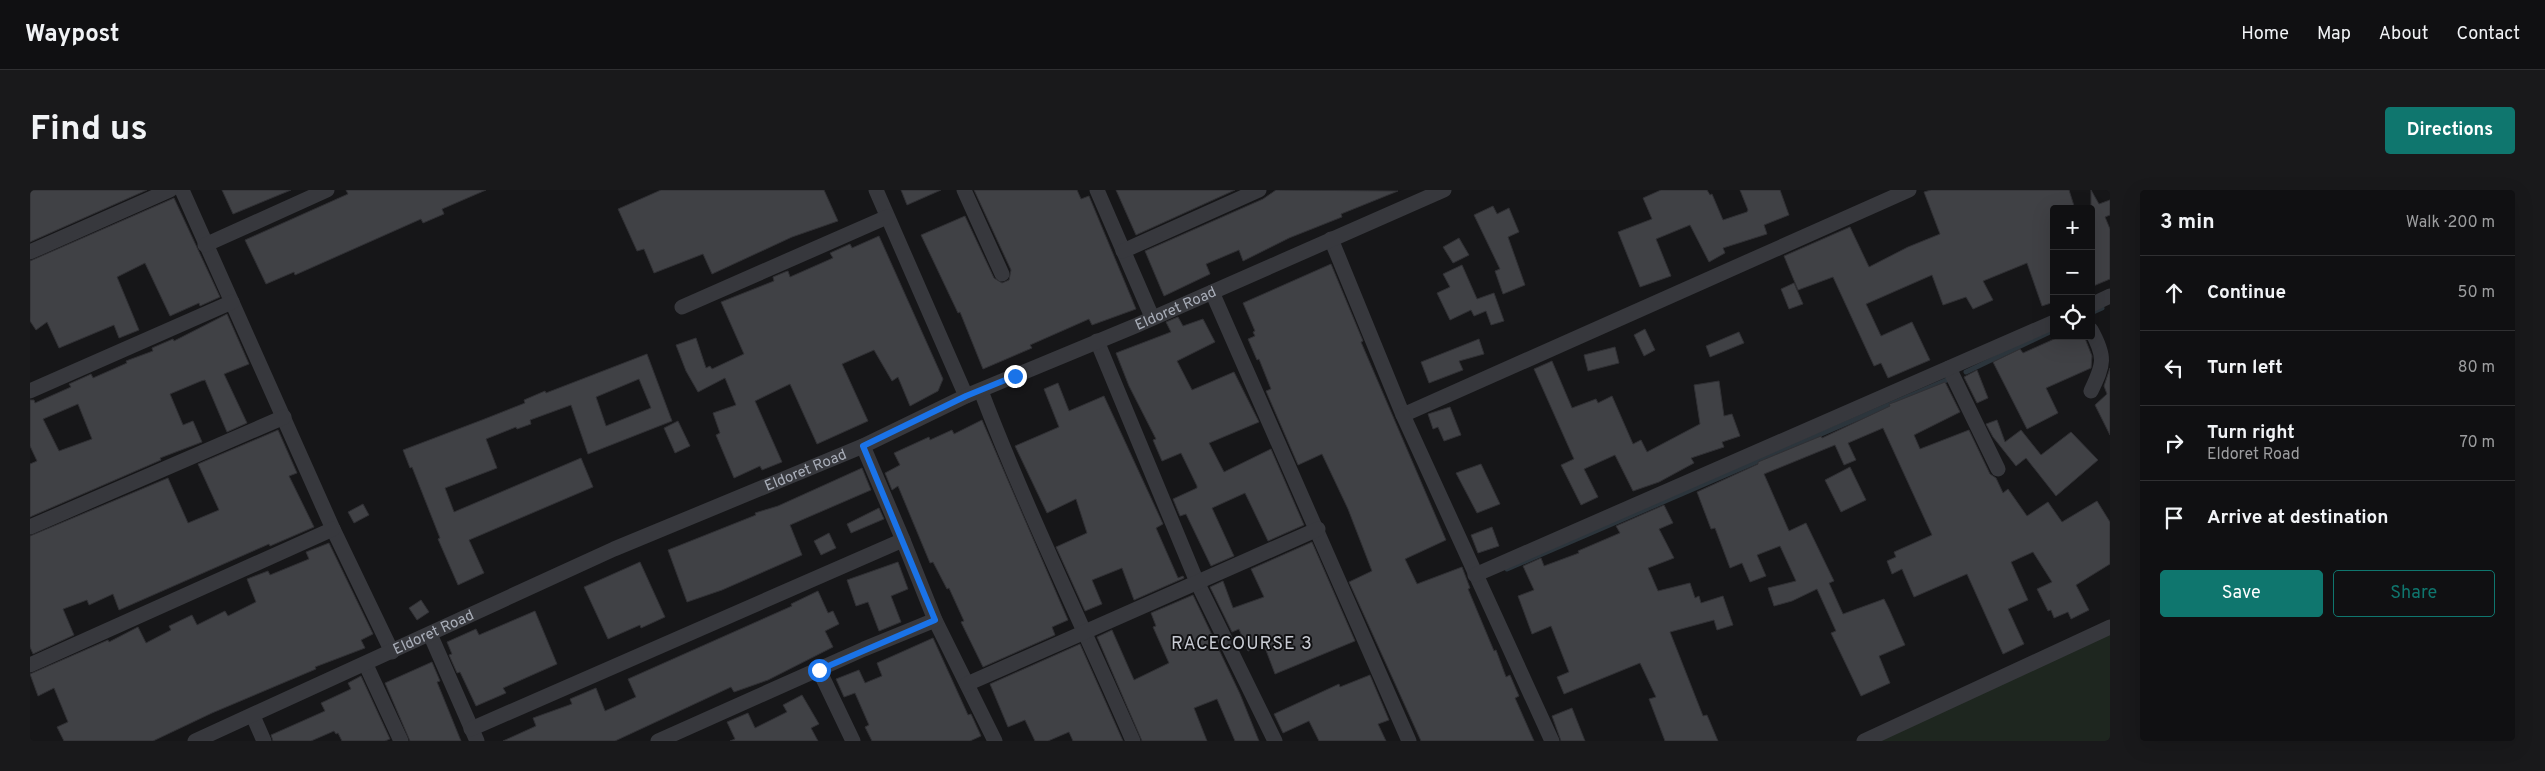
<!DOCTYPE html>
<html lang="en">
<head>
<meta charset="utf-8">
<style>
	body { margin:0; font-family:Overpass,sans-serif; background:#19191b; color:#f1f3f6 }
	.controls { position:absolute; right:15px; top:15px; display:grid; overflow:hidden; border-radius:5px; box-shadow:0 5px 20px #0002 }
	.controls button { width:45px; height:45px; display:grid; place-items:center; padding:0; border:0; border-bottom:1px solid #303032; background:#101012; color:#f1f3f6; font:25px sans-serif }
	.stop { position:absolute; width:15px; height:15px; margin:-11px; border:4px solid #1a73e8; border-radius:50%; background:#fff }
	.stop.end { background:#1a73e8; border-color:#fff; box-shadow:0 1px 5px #0008 }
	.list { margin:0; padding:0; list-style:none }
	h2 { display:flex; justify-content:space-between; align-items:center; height:65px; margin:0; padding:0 20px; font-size:21px }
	h2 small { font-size:16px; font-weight:400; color:#9c9d9f }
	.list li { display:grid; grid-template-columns:32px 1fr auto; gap:15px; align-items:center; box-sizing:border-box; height:75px; padding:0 20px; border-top:1px solid #303032 }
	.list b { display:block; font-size:19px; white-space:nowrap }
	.list p { margin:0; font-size:16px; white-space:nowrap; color:#9c9d9f }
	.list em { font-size:16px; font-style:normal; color:#9c9d9f }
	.actions { display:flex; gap:10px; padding:15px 20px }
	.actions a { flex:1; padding:11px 0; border:1px solid #0f766e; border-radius:5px; text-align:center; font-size:18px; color:#0f766e }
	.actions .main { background:#0f766e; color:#fff }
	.icon { flex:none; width:28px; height:28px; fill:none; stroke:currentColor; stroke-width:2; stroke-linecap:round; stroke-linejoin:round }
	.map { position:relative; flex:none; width:2080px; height:551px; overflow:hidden; border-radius:5px }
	header { display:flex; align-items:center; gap:30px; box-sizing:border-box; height:70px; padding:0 25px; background:#101012; border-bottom:1px solid #303032 }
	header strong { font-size:24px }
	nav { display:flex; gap:28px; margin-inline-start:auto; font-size:18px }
	.intro { display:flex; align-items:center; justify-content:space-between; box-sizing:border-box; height:120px; padding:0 30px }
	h1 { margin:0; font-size:35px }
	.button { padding:12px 22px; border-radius:5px; background:#0f766e; color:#fff; font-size:18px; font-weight:700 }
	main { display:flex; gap:30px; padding:0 30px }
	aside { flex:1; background:#101012; border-radius:5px; box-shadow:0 5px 20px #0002 }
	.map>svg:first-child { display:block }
</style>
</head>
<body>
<header>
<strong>Waypost</strong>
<nav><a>Home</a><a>Map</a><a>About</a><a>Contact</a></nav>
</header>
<div class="intro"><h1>Find us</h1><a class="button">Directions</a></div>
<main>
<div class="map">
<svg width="2080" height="551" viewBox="0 0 2080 551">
	<rect width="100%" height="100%" fill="#161618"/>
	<polygon fill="#1e261f" points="2080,444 2080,551 1834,551"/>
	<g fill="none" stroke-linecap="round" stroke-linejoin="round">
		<g stroke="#2c353c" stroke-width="5">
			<polyline points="2061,123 2072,118"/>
			<polyline points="1936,182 2024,140"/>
			<polyline points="1477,379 1919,189"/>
		</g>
	</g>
	<g fill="#404145" stroke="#303034" fill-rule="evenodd">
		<polygon points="0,0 117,0 0,52"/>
		<polygon points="192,0 261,0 203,24"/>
		<polygon points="316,0 456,0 412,19 414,24 393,33 391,29 265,85 264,82 236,94 215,50 318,4"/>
		<polygon points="631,0 794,0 808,31 762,47 682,84 673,64 624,83 614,59 607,61 588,19"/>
		<polygon points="871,0 911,0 877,15"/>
		<polygon points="944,0 1047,0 1051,9 1059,6 1106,119 1062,135 1059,129 1000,155 1002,158 953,179 930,122 928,123 891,45 935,26 964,88 972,93 979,90 981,80"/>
		<polygon points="1086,0 1205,0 1106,45"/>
		<polygon points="1246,0 1368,1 1311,24 1312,27 1259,48 1213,71 1209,60 1176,74 1180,84 1134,106 1115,61 1233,9"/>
		<polygon points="1631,0 1677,0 1680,5 1682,4 1693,30 1717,22 1718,20 1710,0 1750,0 1759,25 1734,35 1737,44 1693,58 1695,63 1679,72 1660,35 1626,49 1641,86 1610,97 1588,42 1622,29 1613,8"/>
		<polygon points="1901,0 2039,0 2045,19 2024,19 2024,112 2012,116 1997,73 1953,91 1963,110 1943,119 1936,107 1913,115 1902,85 1836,114 1851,146 1882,132 1900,170 1858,188 1851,173 1844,176 1803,87 1768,100 1754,66 1820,37 1839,77 1878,57 1910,44 1894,2"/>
		<polygon points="2061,0 2069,14 2080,10 2080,25 2075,27 2080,39 2080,89 2061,97"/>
		<polygon points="144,8 190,107 170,116 169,113 140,126 115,73 87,87 109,140 89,148 84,135 29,158 17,132 6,140 0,131 0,71"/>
		<polygon points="1463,16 1467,24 1479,18 1489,42 1478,47 1495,95 1473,104 1465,81 1470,79 1444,25"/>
		<polygon points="849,46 913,189 908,201 880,216 868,187 862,191 844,160 812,174 838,231 787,254 760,194 725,211 752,272 732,280 730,276 704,288 686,245 690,243 683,223 706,215 695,188 668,202 656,181 646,155 666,148 676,178 680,176 682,179 714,164 691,112 744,91 743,87 755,82 758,81 760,87 803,68 800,63 820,54 822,58"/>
		<polygon points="1429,48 1439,65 1423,73 1413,57"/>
		<polygon points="1301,74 1333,151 1331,152 1416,350 1375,369 1387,394 1432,377 1440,398 1438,399 1464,461 1466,460 1476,487 1480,485 1489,506 1485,508 1504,551 1391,551 1319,392 1342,381 1318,319 1292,264 1268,275 1236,201 1241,199 1229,169 1227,170 1218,149 1225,146 1223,142 1225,141 1213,113"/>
		<polygon points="1432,75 1447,109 1464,103 1474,131 1461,135 1456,121 1444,126 1441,120 1420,130 1407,103 1420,97 1413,84"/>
		<polygon points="1764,93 1773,114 1759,119 1751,99"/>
		<path d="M197 124 219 174 194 184 217 233 197 242 175 190 171 191 140 204 153 235 163 231 172 252 130 268 131 270 0 327V274L7 271 0 256V210H4L5 213 41 197 39 194 59 185 61 184 63 188 97 173 96 171 123 161 122 158 143 149 144 151ZM48 214 62 249 29 261 13 229Z"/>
		<polygon points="1148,127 1153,136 1173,129 1185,152 1147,171 1162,200 1204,182 1229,232 1179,253 1194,282 1241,259 1274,335 1238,351 1215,303 1182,318 1204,366 1181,376 1156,324 1150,326 1143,309 1167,298 1167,296 1151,263 1132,271 1123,250 1126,249 1099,196 1086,163 1141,142 1136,132"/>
		<polygon points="1615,139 1625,160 1614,166 1604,145"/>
		<polygon points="1709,142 1714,153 1680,167 1676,156"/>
		<polygon points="2031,146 2054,146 2062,166 2061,178 2016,198 2028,223 1997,239 1963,172 1990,159 1993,163"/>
		<polygon points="1449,149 1454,164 1429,171 1433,180 1399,193 1391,172"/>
		<polygon points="1585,157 1589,173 1558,181 1554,165"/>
		<path d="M617 164 642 231 558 264 541 215 500 230 501 234 487 239 486 237 456 249 467 278 415 298 424 322 551 268 563 297 439 350 454 383 428 395 408 349 410 348 382 277 380 278 373 260 452 230 495 213 494 210 515 201 516 203ZM609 189 621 218 576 236 566 207Z"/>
		<polygon points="1522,171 1542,218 1566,209 1568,213 1582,206 1603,254 1611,250 1617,262 1670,234 1664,195 1689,191 1694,226 1702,224 1710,246 1692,252 1694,257 1661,268 1664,273 1629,292 1603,301 1585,265 1554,279 1568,307 1551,315 1531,275 1544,269 1504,179"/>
		<polygon points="2080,178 2080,245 2065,215 2077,204 2074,196"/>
		<polygon points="1947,180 1958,208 1947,213 1934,187"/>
		<polygon points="1915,192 1930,222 1884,245 1890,259 1939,240 1960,284 1966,288 1973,303 1978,299 1997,326 2018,312 2032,332 2067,311 2080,332 2080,374 2046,395 2059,420 2041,429 2038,422 2024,428 2021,420 2018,421 2007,399 2022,392 2003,362 1981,372 1998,410 1978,419 1994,454 1973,464 1937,384 1884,407 1872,379 1862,384 1857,371 1866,367 1864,362 1902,345 1853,238 1818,253 1826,270 1814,275 1805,255 1734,284 1759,341 1776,333 1804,391 1799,393 1813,424 1854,409 1859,419 1875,455 1849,466 1860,493 1831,506 1801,443 1806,441 1787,399 1762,411 1744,416 1738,398 1766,391 1750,356 1727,365 1736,386 1720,392 1712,373 1700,378 1685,338 1681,339 1667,302 1728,274 1728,272 1791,246 1792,248 1860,216 1859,214 1865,212"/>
		<polygon points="1028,193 1039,221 1074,206 1133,334 1126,338 1148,388 1153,386 1154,388 1104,410 1092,378 1062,390 1072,414 1055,421 1026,357 1057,343 1046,309 1017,323 985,256 1029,237 1014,199"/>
		<polygon points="1420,217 1431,245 1414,251 1408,237 1403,239 1398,224"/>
		<polygon points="952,230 1038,430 1022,437 1025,445 953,477 931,432 934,431 919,398 917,399 903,372 900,373 868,296 862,300 855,283 870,275 864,263 899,247 900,250 922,240 924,244"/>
		<polygon points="1967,230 1975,252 1991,240 2011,265 2041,242 2068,270 2026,306 1996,268 1986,276 1963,247 1956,234"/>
		<polygon points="648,231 660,256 645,263 634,238"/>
		<polygon points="248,240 267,283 259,286 284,337 240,356 239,354 89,420 83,404 59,415 57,410 33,419 44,445 3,464 0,457 0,346 138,288 158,333 189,320 168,274"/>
		<polygon points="1451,274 1470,314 1447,323 1426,283"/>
		<polygon points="1820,277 1836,310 1811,322 1795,290"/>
		<polygon points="832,278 841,300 760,335 772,365 692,400 657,412 638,360 726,325 725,323 748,316"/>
		<polygon points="333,314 339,325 324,333 318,322"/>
		<polygon points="1634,315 1643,333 1629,339 1644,368 1618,378 1628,401 1660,393 1665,408 1669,406 1671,413 1693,406 1703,435 1687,440 1684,430 1640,442 1673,526 1677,525 1688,551 1635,551 1619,509 1626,507 1610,473 1534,504 1527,487 1539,482 1521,436 1502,444 1488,406 1504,400 1493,376 1511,368 1514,376 1549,363 1548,361 1590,343 1586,336"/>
		<polygon points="849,318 854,329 821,343 817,334"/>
		<polygon points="1462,337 1469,356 1448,363 1441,345"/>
		<polygon points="799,343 806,358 791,365 784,351"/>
		<polygon points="1282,352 1325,451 1245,484 1234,455 1218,461 1209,439 1202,442 1180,397 1193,391 1203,418 1234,407 1221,379"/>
		<polygon points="299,353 343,444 331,450 335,458 285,477 286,479 182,523 123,551 34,551 27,537 38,532 24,498 8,506 0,484 78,450 79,452 108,437 116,453 141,440 139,436 162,425 167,435 195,421 198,426 226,412 217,389 238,381 240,385 279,369 276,362"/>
		<polygon points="610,372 635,427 611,438 610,435 578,449 554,397"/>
		<polygon points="868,372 878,399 861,406 871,432 849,441 838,412 826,416 817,390"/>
		<polygon points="788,401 798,423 803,421 809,434 795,441 803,457 738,490 704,502 701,497 585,551 473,551 506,536 503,528 542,514 540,509 566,498 575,521 606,507 598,489 762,416 761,414"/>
		<polygon points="1163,405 1210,504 1229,551 1205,551 1187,509 1164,518 1177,551 1112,551 1067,447 1082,440 1104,490 1139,473 1123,437 1126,436 1121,423"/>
		<polygon points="391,410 399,422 387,430 379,418"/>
		<polygon points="505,421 527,474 473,498 476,503 446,516 430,482 427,483 419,465 422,464 417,452 446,439 449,445"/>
		<polygon points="903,448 938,525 941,524 951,546 940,551 842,551 835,537 839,535 825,503 814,507 806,489 829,480 835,493 852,486 847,473"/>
		<polygon points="1050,454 1093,551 1043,551 1039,542 1018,551 1005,551 995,530 978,537 960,494"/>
		<polygon points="402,472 410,491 407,492 431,551 380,551 355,493"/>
		<polygon points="1340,485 1359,530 1348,534 1356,551 1289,551 1279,531 1253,543 1244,524 1309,494 1310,497"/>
		<polygon points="331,486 360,549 355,551 312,551 308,543 306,544 304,541 281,551 243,551 241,545 295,521 291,513 321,499 318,493"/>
		<polygon points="772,505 789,534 781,538 788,551 700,551 705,549 697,532 718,523 725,538 757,522 753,515"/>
		<polygon points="1542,518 1555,551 1531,551 1522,526"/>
	</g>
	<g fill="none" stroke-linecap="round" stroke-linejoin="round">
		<g stroke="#37383d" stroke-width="15">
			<polyline points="152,0 303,339 362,462"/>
			<polyline points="846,0 936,206"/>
			<polyline points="934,0 972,84"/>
			<polyline points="1067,0 1122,127"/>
			<polyline points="1301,49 1373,225 1879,0"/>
			<polyline points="175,55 297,0"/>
			<polyline points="1093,61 1229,0"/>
			<polyline points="0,62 140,0"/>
			<polyline points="1182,102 1379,551"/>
			<polyline points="2061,115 2080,106"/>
			<polyline points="652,117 857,27"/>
			<polyline points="1067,151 1167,392 1245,551"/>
			<polyline points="1919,178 1968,279"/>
			<polyline points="0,201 202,112"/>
			<path d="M951 201C996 319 1052 434 1103 551"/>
			<path d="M2061 201C2074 174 2076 167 2061 140"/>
			<polyline points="1373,225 1522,551"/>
			<polyline points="0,337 254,227"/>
			<polyline points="873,350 905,430 965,551"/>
			<polyline points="1445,385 2024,132"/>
			<polyline points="400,444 447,551"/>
			<polyline points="0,475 303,339"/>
			<polyline points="336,475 371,551"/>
			<polyline points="789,480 823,551"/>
			<polyline points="937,494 1288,339"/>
			<polyline points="223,526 234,551"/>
			<polyline points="441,539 873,350 833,256"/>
			<path id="s1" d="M165 551 584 359 833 256 936 206 1105 136 1414 0"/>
			<polyline points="628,551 834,459 905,430"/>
			<polyline points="1834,551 2080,437"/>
		</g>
	</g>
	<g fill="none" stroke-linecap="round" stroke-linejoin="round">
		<polyline stroke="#1a73e8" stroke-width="6" points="789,480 905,430 833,256 936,206 985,186"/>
	</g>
	<g text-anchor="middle" stroke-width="4" stroke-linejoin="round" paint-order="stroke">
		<g font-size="15" fill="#a8adb8" stroke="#111113">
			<text dy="5" stroke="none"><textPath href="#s1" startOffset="1072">Eldoret Road</textPath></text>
			<text dy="5" stroke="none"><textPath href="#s1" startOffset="668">Eldoret Road</textPath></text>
			<text dy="5" stroke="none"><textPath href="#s1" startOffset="262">Eldoret Road</textPath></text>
		</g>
		<g font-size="18" letter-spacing="1" fill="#c9ccd4" stroke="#111113">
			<text x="1212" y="459">RACECOURSE 3</text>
		</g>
	</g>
</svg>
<div class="controls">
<button>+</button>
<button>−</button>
<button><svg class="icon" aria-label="locate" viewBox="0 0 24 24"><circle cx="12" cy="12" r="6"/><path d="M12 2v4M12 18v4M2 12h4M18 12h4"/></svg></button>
</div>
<div class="stop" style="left:789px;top:480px"></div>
<div class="stop end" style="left:985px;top:186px"></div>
</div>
<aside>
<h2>3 min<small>Walk · 200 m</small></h2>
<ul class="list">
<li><svg class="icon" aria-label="ahead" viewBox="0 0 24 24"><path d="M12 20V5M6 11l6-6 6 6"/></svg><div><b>Continue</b></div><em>50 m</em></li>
<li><svg class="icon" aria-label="left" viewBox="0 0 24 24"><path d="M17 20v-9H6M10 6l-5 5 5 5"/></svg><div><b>Turn left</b></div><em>80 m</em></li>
<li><svg class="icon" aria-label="right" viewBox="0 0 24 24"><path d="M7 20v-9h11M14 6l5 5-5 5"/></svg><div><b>Turn right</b><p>Eldoret Road</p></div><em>70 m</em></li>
<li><svg class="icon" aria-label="arrive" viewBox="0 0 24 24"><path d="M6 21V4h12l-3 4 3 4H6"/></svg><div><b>Arrive at destination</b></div></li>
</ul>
<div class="actions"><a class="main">Save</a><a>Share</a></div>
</aside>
</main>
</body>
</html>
